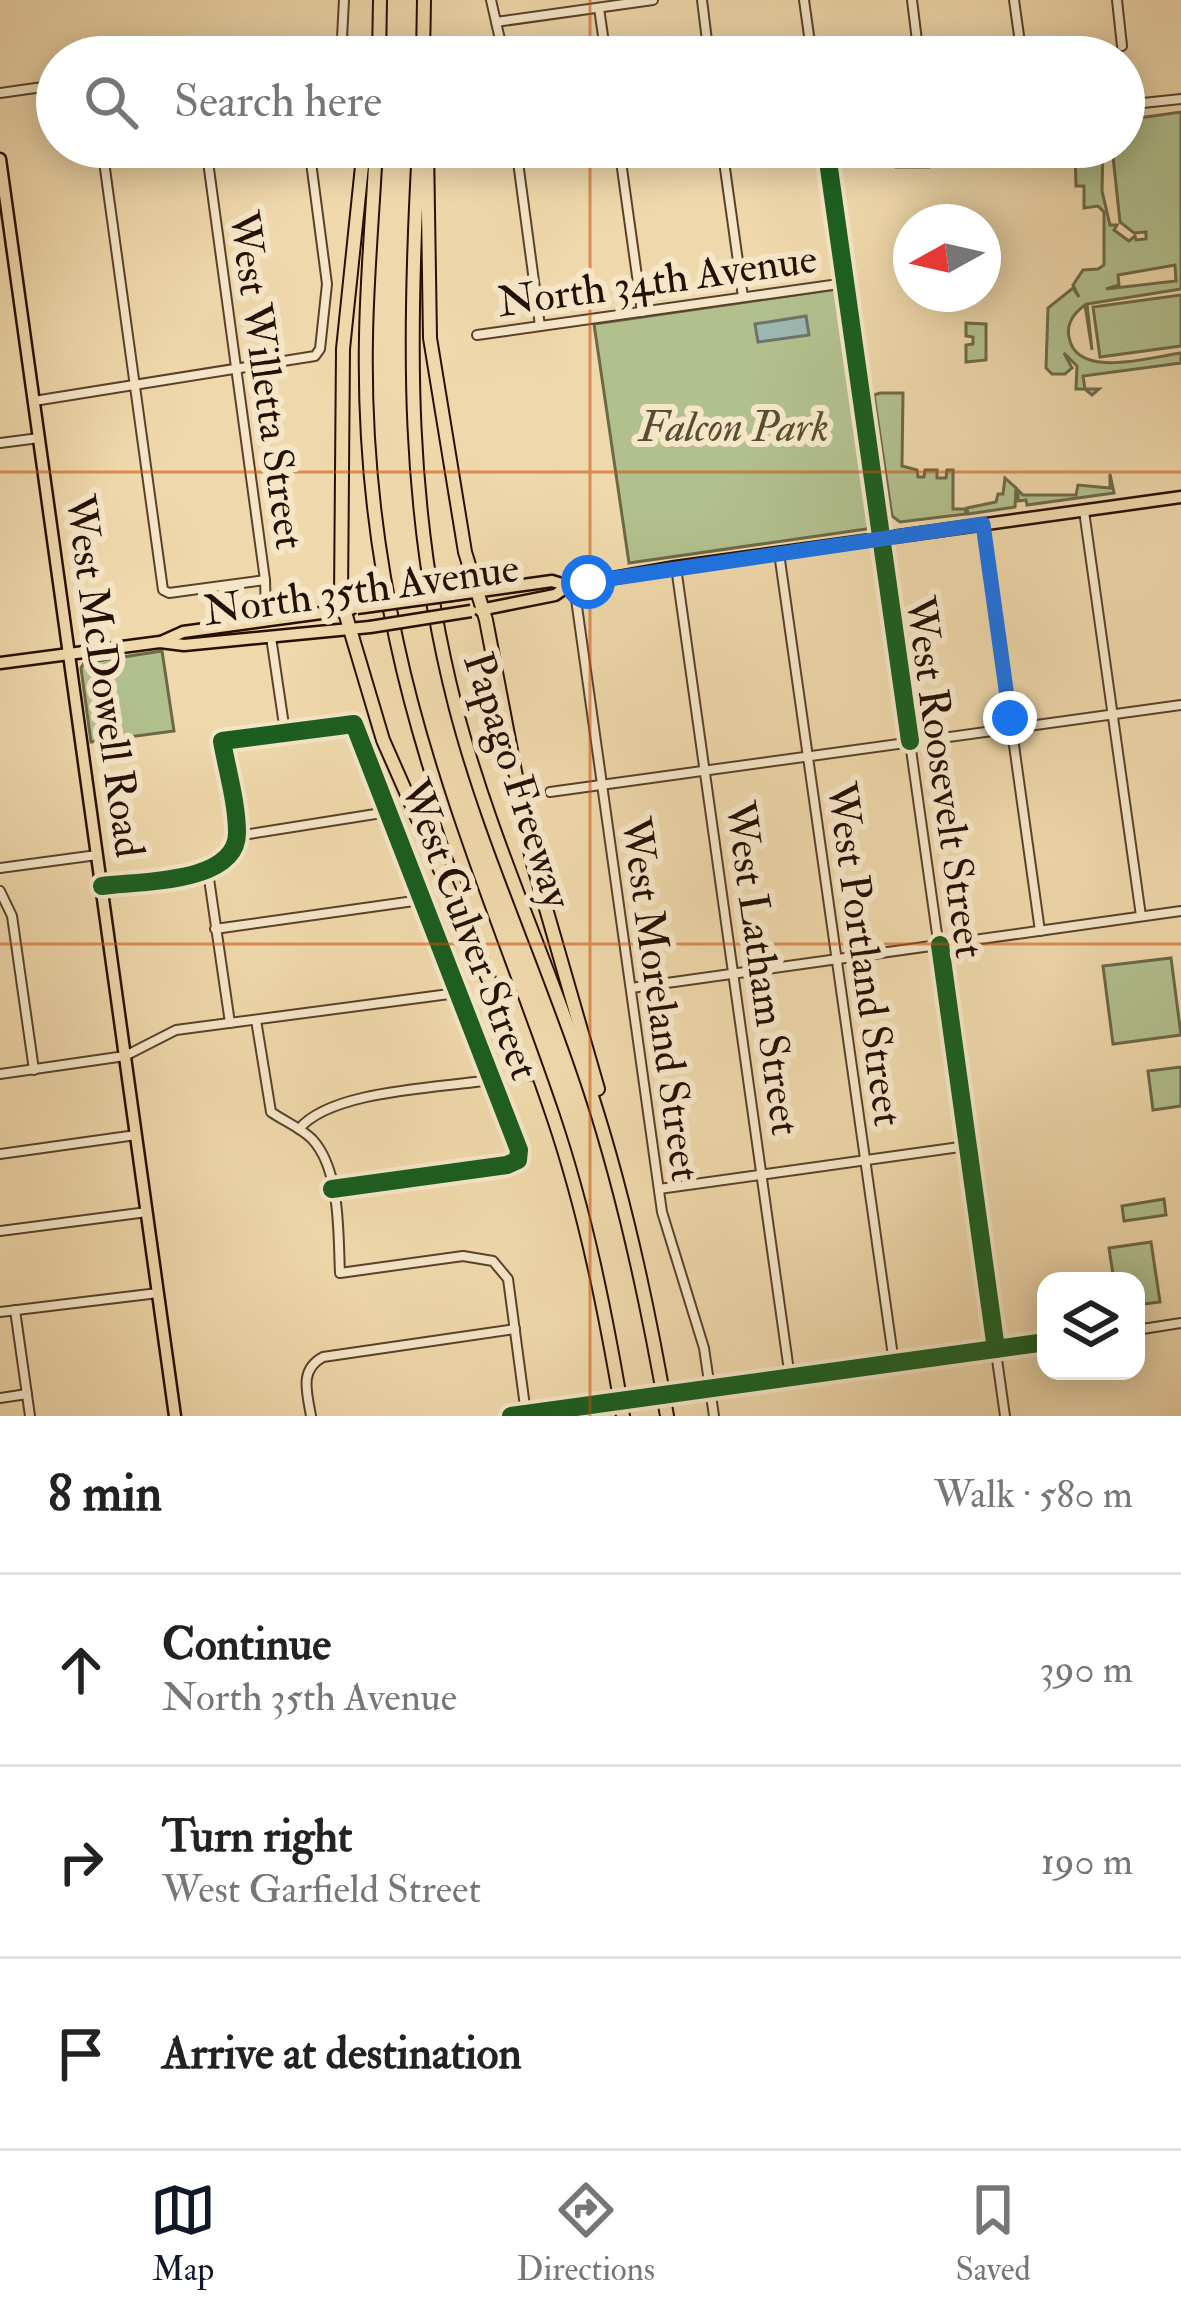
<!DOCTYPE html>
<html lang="en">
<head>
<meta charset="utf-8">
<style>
	body { margin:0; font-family:"IM FELL Double Pica",serif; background:#f6f6f6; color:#222 }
	.controls { position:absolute; right:36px; bottom:36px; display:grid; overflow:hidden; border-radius:24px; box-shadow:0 6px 30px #0003 }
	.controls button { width:108px; height:108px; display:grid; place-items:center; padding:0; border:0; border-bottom:3px solid #e0e0e0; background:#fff; color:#222; font:60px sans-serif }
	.compass { position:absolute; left:893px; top:204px; width:108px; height:108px; border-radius:50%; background:#fff; box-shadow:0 6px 30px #0003; rotate:262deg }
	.stop { position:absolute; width:36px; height:36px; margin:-27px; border:9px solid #1a73e8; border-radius:50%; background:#fff }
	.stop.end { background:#1a73e8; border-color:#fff; box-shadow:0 3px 12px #0008 }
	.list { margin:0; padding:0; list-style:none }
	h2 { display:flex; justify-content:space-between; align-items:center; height:156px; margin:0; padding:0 48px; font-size:51px }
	h2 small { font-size:39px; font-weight:400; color:#767676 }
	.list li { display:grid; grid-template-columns:78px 1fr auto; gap:36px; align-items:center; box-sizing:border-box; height:192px; padding:0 48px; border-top:3px solid #e0e0e0 }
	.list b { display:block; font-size:45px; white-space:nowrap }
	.list p { margin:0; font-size:39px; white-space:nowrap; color:#767676 }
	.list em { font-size:39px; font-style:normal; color:#767676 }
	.icon { flex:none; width:66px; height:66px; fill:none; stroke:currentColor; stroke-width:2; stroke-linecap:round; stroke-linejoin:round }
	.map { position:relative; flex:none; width:1181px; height:1416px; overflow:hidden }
	.search { position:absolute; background:#fff; box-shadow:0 6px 30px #0003; left:36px; right:36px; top:36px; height:132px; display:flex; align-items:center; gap:30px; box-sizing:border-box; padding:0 42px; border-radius:66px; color:#767676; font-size:45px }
	.sheet { height:732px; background:#fff }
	nav { display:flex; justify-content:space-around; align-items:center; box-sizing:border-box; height:168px; border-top:3px solid #e0e0e0; background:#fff; font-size:33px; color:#767676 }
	nav a { display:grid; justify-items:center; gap:6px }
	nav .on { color:#111827 }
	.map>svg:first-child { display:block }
</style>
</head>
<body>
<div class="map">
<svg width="1181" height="1416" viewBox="0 0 1181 1416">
	<rect width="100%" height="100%" fill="#efd8ab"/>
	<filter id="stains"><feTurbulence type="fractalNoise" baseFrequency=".00167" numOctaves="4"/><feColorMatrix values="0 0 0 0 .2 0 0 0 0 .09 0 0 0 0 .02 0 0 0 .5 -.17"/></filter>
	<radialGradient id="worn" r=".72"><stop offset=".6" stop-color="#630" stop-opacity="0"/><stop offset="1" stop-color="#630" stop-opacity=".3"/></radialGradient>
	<g fill="#b2c08e" stroke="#6d6847" stroke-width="3" fill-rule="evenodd">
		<path d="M1181 112V289L1087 304 1092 350 1085 305C1074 313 1066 323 1069 337 1076 380 1151 357 1181 353V363L1083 376 1085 389H1099L1092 395 1085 389H1076L1077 366 1064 353 1072 368 1065 374H1052L1046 368 1048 308 1073 288 1079 297 1073 285 1083 270 1098 269 1104 265V212L1098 206 1084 208V186H1076L1075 147H1103L1102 191 1110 225H1117L1114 230 1129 241 1135 236 1136 240 1146 239V232L1134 233 1120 222 1112 147H1124V120ZM1175 265 1176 281 1106 289 1119 285 1118 275Z"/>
		<polygon points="929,147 929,167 896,167 894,149"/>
		<polygon points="837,289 872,525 866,529 629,563 594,324"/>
		<polygon points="1181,295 1181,346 1100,357 1093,307"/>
		<polygon points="966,323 986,324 986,360 966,362 966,345 973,344 973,337 966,336"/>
		<polygon points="880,393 903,393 902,466 917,470 918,477 924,477 925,470 937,470 937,478 946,478 947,470 953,470 953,509 965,509 966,514 900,522 892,516 874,395"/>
		<polygon points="1110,474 1114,493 1027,505 1026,500 1018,501 1018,490 1023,495 1076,495 1078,485 1110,488"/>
		<polygon points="1005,478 1016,488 1015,507 968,514 967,508 996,502 998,494 1003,494"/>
		<polygon points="162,651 174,731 91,742 81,668 84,663"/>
		<polygon points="1171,958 1181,1035 1113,1044 1103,966"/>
		<polygon points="1181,1067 1181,1106 1153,1110 1148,1071"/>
		<polygon points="1164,1199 1166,1215 1124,1221 1122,1206"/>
		<polygon points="1151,1242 1160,1302 1136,1305 1136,1281 1114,1281 1109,1248"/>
	</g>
	<polygon fill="#9cb8b1" stroke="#6e746a" stroke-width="3" points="806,316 809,335 758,342 755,324"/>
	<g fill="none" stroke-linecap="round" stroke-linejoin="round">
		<g stroke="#5a412b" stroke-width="12">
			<g id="minor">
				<polyline points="491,0 504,57"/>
				<polyline points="702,0 709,57"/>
				<polyline points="804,0 812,57"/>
				<polyline points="912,0 919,57"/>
				<polyline points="1014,0 1022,57"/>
				<polyline points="1117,0 1122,46"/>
				<polyline points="599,8 606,57"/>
				<polyline points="496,22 653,0"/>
				<polyline points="261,57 337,45 342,38 344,0"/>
				<polyline points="0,93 57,85"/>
				<polyline points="1124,105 1181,99"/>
				<polyline points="102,147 163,590 169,593 265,580"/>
				<polyline points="206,147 265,580 266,612 262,620"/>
				<polyline points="516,147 540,326"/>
				<polyline points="619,147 642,312"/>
				<polyline points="722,147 743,297"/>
				<polyline points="826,147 1005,1416"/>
				<polyline points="477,335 846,283"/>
				<polyline points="34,401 315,356 320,349 327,284 309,147"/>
				<polyline points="0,443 39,438"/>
				<polyline points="1084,511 1141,916"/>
				<polyline points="983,524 1040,931"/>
				<polyline points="779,553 894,1363"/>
				<polyline points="676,567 790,1378"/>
				<polyline points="574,585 662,1212 704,1348 714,1416"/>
				<polyline points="271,637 285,732"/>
				<polyline points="550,792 1181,705"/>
				<polyline points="237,836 388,812"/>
				<polyline points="0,868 97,855"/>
				<polyline points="208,872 230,1023"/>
				<path d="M102 886C139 881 237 884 237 833 237 803 227 770 222 741L354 724 519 1150 518 1160 507 1165 332 1189"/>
				<polyline points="0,891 12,916 34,1070"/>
				<polyline points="215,929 421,900"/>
				<polyline points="631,988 1181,911"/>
				<path d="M256 1020 271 1112C284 1121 301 1128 312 1139 341 1170 338 1234 340 1273L463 1256 493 1261 508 1279 526 1414"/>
				<polyline points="0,1074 125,1056 176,1030 457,993"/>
				<path d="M299 1129C331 1090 439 1088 490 1080"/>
				<polyline points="0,1154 136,1135"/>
				<polyline points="659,1189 967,1146"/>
				<polyline points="0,1231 147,1212"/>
				<polyline points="15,1310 30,1416"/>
				<polyline points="0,1312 158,1293"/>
				<polyline points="1136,1330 1181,1323"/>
				<polyline points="692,1391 1046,1342"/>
				<polyline points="0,1398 27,1394"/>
				<path d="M311 1416C307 1392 299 1370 323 1357L515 1329"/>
				<polyline points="511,1416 591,1405"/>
			</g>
		</g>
		<g stroke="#280f00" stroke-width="15">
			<g id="major">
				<polyline points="0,159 175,1416"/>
				<polyline points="452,595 552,581 568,586 676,567 1181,497"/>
				<polyline points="480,610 555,595 568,586"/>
				<polyline points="163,641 183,632 351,609"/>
				<polyline points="0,663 160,642 184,645 370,627"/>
			</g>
		</g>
		<g stroke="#280f00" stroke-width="16">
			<g id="highway">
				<polyline points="379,57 380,0"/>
				<polyline points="423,57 424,0"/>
				<polyline points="364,147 343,349 341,599 383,740 530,1074"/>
				<path d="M376 147C373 210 367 274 366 337 364 438 375 545 397 643 432 806 500 959 553 1116 586 1214 606 1315 623 1416"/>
				<path d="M419 147C408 343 406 513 455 705 489 837 548 961 590 1090 625 1197 648 1305 667 1416"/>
				<polyline points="427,147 430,338 465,552 486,620 532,860 598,1089"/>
			</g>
		</g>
		<use href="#minor" stroke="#f5e6c8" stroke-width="8"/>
		<use href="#major" stroke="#efd8ab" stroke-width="10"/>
		<use href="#highway" stroke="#efd8ab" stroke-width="12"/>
		<g stroke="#5a412b" stroke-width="12" stroke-linecap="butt">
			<polyline id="minor-bridge" points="591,1405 692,1391"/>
		</g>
		<g stroke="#280f00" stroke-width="15" stroke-linecap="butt">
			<g id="major-bridge">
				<polyline points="357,608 452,595"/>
				<polyline points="370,627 471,611"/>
			</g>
		</g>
		<use href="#minor-bridge" stroke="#f5e6c8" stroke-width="8"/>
		<use href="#major-bridge" stroke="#efd8ab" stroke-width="10"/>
		<g stroke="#f5e6c8" stroke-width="26">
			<g id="cycleway">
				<polyline points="826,147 910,741"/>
				<path d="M102 886C139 881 237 884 237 833 237 803 227 770 222 741L354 724 519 1150 518 1160 507 1165 332 1189"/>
				<polyline points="940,945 996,1349"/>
				<polyline points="511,1416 1046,1342"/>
			</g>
		</g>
		<use href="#cycleway" stroke="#1b5e20" stroke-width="18"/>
	</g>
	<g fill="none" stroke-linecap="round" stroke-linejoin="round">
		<polyline stroke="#1a73e8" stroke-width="15" points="588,582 983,524 1010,718"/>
	</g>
	<path fill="none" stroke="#cb4e0a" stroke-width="3" stroke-opacity="0.55" d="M590 0V57M590 147V1416M0 472H1181M0 944H1181"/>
	<g text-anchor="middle" stroke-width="12" stroke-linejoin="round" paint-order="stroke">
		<g font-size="42" fill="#280f00" stroke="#f5e6c8">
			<text transform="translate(657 279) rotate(-8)" y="15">North 34th Avenue</text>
			<text transform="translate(268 380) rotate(82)" y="15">West Willetta Street</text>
			<text transform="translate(361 588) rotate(-8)" y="15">North 35th Avenue</text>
			<text transform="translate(106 676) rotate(82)" y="15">West McDowell Road</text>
			<text transform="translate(946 777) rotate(82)" y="15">West Roosevelt Street</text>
			<text transform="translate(519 780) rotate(72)" y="15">Papago Freeway</text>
			<text transform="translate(471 929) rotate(69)" y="15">West Culver Street</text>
			<text transform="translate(866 954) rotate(82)" y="15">West Portland Street</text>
			<text transform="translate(764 968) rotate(82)" y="15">West Latham Street</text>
			<text transform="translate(662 999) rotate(82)" y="15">West Moreland Street</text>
		</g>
		<g font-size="42" font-style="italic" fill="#584d32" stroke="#f5e6c8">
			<text x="734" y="441">Falcon Park</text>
		</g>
	</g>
	<rect width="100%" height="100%" filter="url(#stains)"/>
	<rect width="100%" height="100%" fill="url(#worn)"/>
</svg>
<div class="controls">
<button><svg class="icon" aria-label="layers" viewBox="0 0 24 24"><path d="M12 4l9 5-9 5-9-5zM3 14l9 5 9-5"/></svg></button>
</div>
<svg class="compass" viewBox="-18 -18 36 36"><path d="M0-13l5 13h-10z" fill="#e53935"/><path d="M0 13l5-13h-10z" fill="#767676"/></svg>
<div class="stop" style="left:588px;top:582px"></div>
<div class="stop end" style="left:1010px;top:718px"></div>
<div class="search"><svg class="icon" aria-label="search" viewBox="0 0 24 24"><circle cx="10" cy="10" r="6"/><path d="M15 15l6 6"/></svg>Search here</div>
</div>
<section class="sheet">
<h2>8 min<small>Walk · 580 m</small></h2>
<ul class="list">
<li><svg class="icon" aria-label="ahead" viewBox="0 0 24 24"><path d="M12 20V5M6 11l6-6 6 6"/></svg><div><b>Continue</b><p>North 35th Avenue</p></div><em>390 m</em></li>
<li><svg class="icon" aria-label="right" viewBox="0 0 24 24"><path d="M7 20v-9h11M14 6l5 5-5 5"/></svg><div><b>Turn right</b><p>West Garfield Street</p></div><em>190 m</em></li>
<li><svg class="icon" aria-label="arrive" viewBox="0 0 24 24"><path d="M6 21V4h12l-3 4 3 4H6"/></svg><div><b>Arrive at destination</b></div></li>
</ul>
</section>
<nav>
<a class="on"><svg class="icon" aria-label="map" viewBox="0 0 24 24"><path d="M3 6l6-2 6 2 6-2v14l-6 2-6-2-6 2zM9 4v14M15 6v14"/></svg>Map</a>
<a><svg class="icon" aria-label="directions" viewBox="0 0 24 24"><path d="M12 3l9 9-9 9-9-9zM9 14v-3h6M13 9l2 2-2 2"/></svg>Directions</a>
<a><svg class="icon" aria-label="saved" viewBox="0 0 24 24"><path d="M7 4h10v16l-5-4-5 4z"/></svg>Saved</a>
</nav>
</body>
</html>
